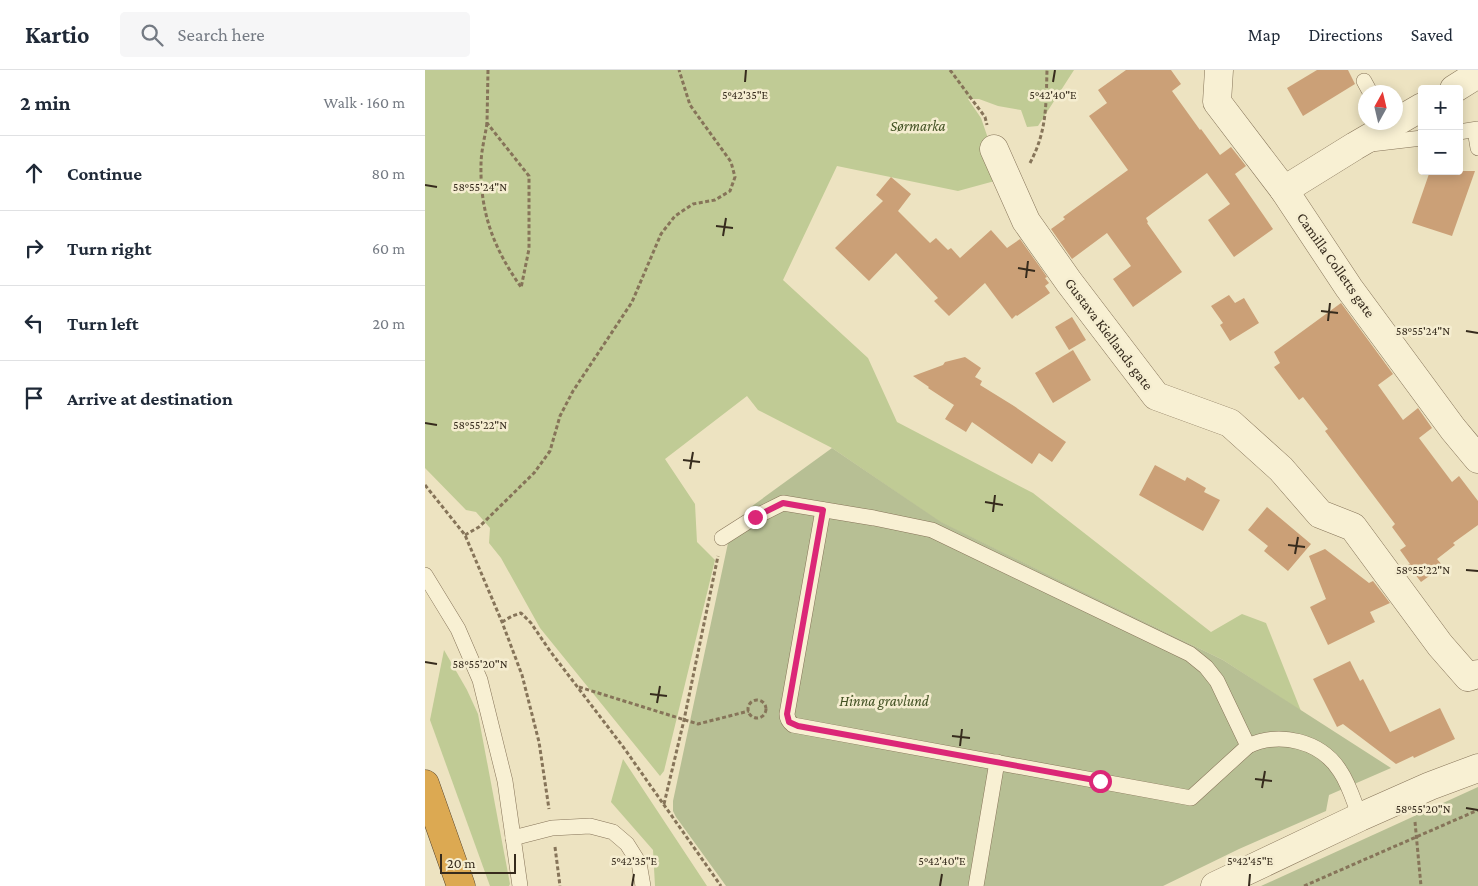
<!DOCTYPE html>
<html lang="en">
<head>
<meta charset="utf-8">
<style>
	body { margin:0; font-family:"Crimson Pro",serif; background:#f6f6f7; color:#1f2937 }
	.controls { position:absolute; right:15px; top:15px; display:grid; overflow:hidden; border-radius:5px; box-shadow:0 2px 12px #0003 }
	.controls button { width:45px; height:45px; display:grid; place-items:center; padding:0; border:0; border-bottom:1px solid #e0e1e3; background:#fff; color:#1f2937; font:25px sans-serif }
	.compass { position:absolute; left:933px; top:15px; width:45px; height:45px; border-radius:50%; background:#fff; box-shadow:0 2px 12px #0003; rotate:8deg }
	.scale { position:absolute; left:15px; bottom:12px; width:76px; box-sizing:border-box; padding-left:5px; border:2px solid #362b1d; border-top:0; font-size:14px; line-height:18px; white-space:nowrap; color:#362b1d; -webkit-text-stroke:4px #f5edd0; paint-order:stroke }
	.stop { position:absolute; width:15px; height:15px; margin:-11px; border:4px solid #db2777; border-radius:50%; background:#fff }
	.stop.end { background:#db2777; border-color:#fff; box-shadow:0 1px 5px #0008 }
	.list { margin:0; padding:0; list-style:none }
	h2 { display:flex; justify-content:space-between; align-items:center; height:65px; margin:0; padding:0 20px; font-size:21px }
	h2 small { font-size:16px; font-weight:400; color:#747a83 }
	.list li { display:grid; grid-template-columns:32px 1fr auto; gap:15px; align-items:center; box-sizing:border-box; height:75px; padding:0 20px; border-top:1px solid #e0e1e3 }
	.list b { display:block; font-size:19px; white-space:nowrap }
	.list em { font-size:16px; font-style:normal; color:#747a83 }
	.icon { flex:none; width:28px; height:28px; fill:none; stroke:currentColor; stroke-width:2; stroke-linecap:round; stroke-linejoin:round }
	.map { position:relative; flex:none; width:1053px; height:816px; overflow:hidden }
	header { display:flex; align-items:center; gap:30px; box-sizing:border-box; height:70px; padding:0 25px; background:#fff; border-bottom:1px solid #e0e1e3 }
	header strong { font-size:24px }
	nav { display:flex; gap:28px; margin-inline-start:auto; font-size:18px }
	.search { width:350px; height:45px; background:#f6f6f7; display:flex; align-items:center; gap:12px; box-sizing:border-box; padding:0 18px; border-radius:5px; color:#747a83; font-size:19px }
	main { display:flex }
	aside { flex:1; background:#fff }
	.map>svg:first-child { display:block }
</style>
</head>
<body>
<header>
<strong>Kartio</strong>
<div class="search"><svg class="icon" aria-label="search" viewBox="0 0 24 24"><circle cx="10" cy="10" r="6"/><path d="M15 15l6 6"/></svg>Search here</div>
<nav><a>Map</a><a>Directions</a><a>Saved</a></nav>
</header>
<main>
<aside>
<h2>2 min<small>Walk · 160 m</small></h2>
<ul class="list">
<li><svg class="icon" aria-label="ahead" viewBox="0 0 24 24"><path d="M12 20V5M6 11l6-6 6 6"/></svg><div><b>Continue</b></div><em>80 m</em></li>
<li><svg class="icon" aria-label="right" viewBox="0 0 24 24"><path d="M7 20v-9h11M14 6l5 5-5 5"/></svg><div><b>Turn right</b></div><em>60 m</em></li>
<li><svg class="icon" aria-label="left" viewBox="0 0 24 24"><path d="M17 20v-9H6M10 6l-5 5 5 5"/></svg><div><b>Turn left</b></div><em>20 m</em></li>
<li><svg class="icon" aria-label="arrive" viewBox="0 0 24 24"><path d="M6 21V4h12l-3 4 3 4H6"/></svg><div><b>Arrive at destination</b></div></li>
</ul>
</aside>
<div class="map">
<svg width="1053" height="816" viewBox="0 0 1053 816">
	<rect width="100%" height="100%" fill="#ede3c1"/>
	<g fill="#c0cb95">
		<polygon points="0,0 649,0 613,56 602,57 596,40 573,36 554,29 543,29 556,48 577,109 533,121 412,96 358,210 443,288 472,352 608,423 786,562 817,544 841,553 876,641 798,590 515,452 407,378 333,340 322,326 240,389 270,434 272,472 290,490 239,701 235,706 115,558 76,488 64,473 65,458 51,442 41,440 0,398"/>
		<polygon points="19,580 42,620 53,644 85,814 84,816 65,816 5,650"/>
		<polygon points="198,689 282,816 230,816 228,780 186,732"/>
	</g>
	<g fill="#b7bf94">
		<polygon points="407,378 516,452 798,590 966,698 904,725 901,741 814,779 738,816 301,816 251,747 248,741 248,731 303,473 332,451 323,439"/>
		<polygon points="1053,717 1053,816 836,816"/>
	</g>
	<g fill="#cba077">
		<polygon points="701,0 746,0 756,14 747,21 775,60 776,59 795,85 806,77 821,96 810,104 848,159 809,187 783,150 805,134 782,103 721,148 723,152 722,153 757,202 708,237 688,209 706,196 682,163 647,189 626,159 640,149 638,147 703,100 664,46 682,33 673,20"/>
		<polygon points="892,0 923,0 930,14 878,46 862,18"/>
		<polygon points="1005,101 1050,101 1027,166 987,153"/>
		<polygon points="466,107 486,124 473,141 505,173 511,168 523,180 526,178 535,188 566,160 582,178 595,169 622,207 620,208 624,213 620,216 625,223 592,246 591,245 587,249 560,213 524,246 509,231 513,228 471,183 444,211 410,178 458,131 451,125"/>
		<polygon points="804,225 810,233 819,228 834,253 805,271 795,255 798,253 786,236"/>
		<polygon points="916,233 968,304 953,315 978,350 993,338 1007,358 994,368 1027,412 1034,406 1053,431 1053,455 1028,473 1030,475 1012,489 1018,496 996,512 983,495 985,494 975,480 981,476 967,457 970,454 900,361 903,359 878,327 874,330 849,297 855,293 849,282"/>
		<polygon points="647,247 661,270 644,280 630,257"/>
		<polygon points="648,280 666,310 628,333 610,303"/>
		<polygon points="540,287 556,298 550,307 557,311 555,315 589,336 641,372 627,392 614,383 607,394 547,352 541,362 520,349 529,335 503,318 504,317 488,306 518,295 520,292"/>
		<polygon points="730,395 760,411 762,407 781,418 779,422 795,430 778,461 714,425"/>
		<polygon points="842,437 886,474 863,501 839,481 843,476 823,460"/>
		<polygon points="900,479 944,513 948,511 965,533 945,542 950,552 903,575 885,537 901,529 884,486"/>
		<polygon points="925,591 935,611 938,609 965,662 1015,638 1030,669 989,688 988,686 971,694 918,654 912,657 888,609"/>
	</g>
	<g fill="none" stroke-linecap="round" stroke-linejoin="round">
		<g stroke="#867459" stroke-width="16">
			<g id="service">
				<polyline points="939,11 945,22"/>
				<polyline points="1050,60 1053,78"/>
				<polyline points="1034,62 1053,59"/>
				<polyline points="946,74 997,68"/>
				<path d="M398 440 362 644C362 649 364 652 368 655L766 728 823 676C855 661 896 671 915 701 924 714 929 732 935 747"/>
				<polyline points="297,468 330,447 358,433 449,448 507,460 765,584 781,597 792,611 823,676"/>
				<polyline points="0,505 33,559 55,610 80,711 95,816"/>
				<polyline points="88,768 127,758 165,756 188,762 202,774 214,793 218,816"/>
				<polyline points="551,816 572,692"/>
			</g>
		</g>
		<g stroke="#867459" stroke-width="29">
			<g id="minor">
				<polyline points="794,0 792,32 859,120 924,218 1028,359 1053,389"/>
				<polyline points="1029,19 1053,4"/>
				<polyline points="569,79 601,151 644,212 731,326 805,353 856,399 895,444 928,457 1015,575 1043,607 1053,604"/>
				<polyline points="859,120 930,76 997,37"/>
				<polyline points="790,816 935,747 1005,716 1053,698"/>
			</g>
		</g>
		<g stroke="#53422d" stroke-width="29">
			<polyline id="motorway" points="0,714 36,816"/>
		</g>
		<g stroke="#867459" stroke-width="3" stroke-dasharray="4 2.5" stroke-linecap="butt">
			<polyline points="63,0 62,53 104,106 104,179 96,218"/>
			<polyline points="525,0 560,47 562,55"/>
			<path d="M62 53C60 67 56 81 56 95 55 143 69 179 96 217"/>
			<path d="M605 93C622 61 621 35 622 0"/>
			<polyline points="0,415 40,465 77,552 97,605 114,672 124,739"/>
			<polyline points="40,465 54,457 109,403 125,381 135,346 148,321 207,232 236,164 250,146 268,134 290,130 305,121 310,107 306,92 265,35 254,0"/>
			<polyline points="77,552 87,546 96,543 106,553 125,581 199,678 296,816"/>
			<polyline points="154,617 273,654 324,641"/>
			<circle cx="332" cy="639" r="9"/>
			<polyline points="239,734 259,650 293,486"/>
			<polyline points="990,752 996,816"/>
			<polyline points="130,777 135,816"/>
			<polyline points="879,816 1053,740"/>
		</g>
		<use href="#service" stroke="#f8f0d3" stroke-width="15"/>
		<use href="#minor" stroke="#f8f0d3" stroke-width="28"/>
		<use href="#motorway" stroke="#dca952" stroke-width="28"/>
	</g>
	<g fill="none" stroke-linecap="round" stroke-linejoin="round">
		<polyline stroke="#db2777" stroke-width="6" points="330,447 358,433 398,440 362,644 364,652 373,656 675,711"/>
	</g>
	<path fill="none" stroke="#362b1d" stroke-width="2" d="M320 12 321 0M628 12 630 0M0 115 12 117M291 156 308 158M298 166 301 148M593 198 610 201M601 208 603 191M896 241 913 243M903 251 905 233M1041 261 1053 263M0 353 12 355M258 390 275 392M265 399 268 382M560 432 578 435M568 442 570 425M863 475 880 477M870 484 873 467M1041 500 1053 501M0 592 12 594M225 624 242 626M232 633 235 616M527 666 545 668M535 676 537 659M830 709 847 711M837 718 840 701M1041 738 1053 740M207 816 209 804M515 816 517 804M824 816 825 804"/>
	<g text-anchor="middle" stroke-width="5" stroke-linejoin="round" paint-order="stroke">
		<g font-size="15" font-style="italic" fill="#435224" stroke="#f5edd0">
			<text x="493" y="61">Sørmarka</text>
			<text x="459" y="636">Hinna gravlund</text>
		</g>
		<g font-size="15" fill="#362b1d" stroke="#f5edd0">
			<text transform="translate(911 195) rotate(55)" y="5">Camilla Colletts gate</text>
			<text transform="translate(684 264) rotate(53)" y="5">Gustava Kiellands gate</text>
		</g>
	</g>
	<g font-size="12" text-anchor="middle" fill="#362b1d" stroke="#f5edd0" stroke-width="5" stroke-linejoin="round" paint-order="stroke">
		<text x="320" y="29">5°42'35"E</text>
		<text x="628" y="29">5°42'40"E</text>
		<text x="55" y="121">58°55'24"N</text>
		<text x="998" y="265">58°55'24"N</text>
		<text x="55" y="359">58°55'22"N</text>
		<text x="998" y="504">58°55'22"N</text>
		<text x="55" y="598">58°55'20"N</text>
		<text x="998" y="743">58°55'20"N</text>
		<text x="209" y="795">5°42'35"E</text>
		<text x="517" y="795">5°42'40"E</text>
		<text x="825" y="795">5°42'45"E</text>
	</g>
</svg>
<div class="controls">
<button>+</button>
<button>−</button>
</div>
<svg class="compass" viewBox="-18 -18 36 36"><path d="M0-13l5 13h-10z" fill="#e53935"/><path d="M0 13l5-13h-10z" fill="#747a83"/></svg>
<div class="scale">20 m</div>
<div class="stop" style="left:675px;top:711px"></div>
<div class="stop end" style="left:330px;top:447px"></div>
</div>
</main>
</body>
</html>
